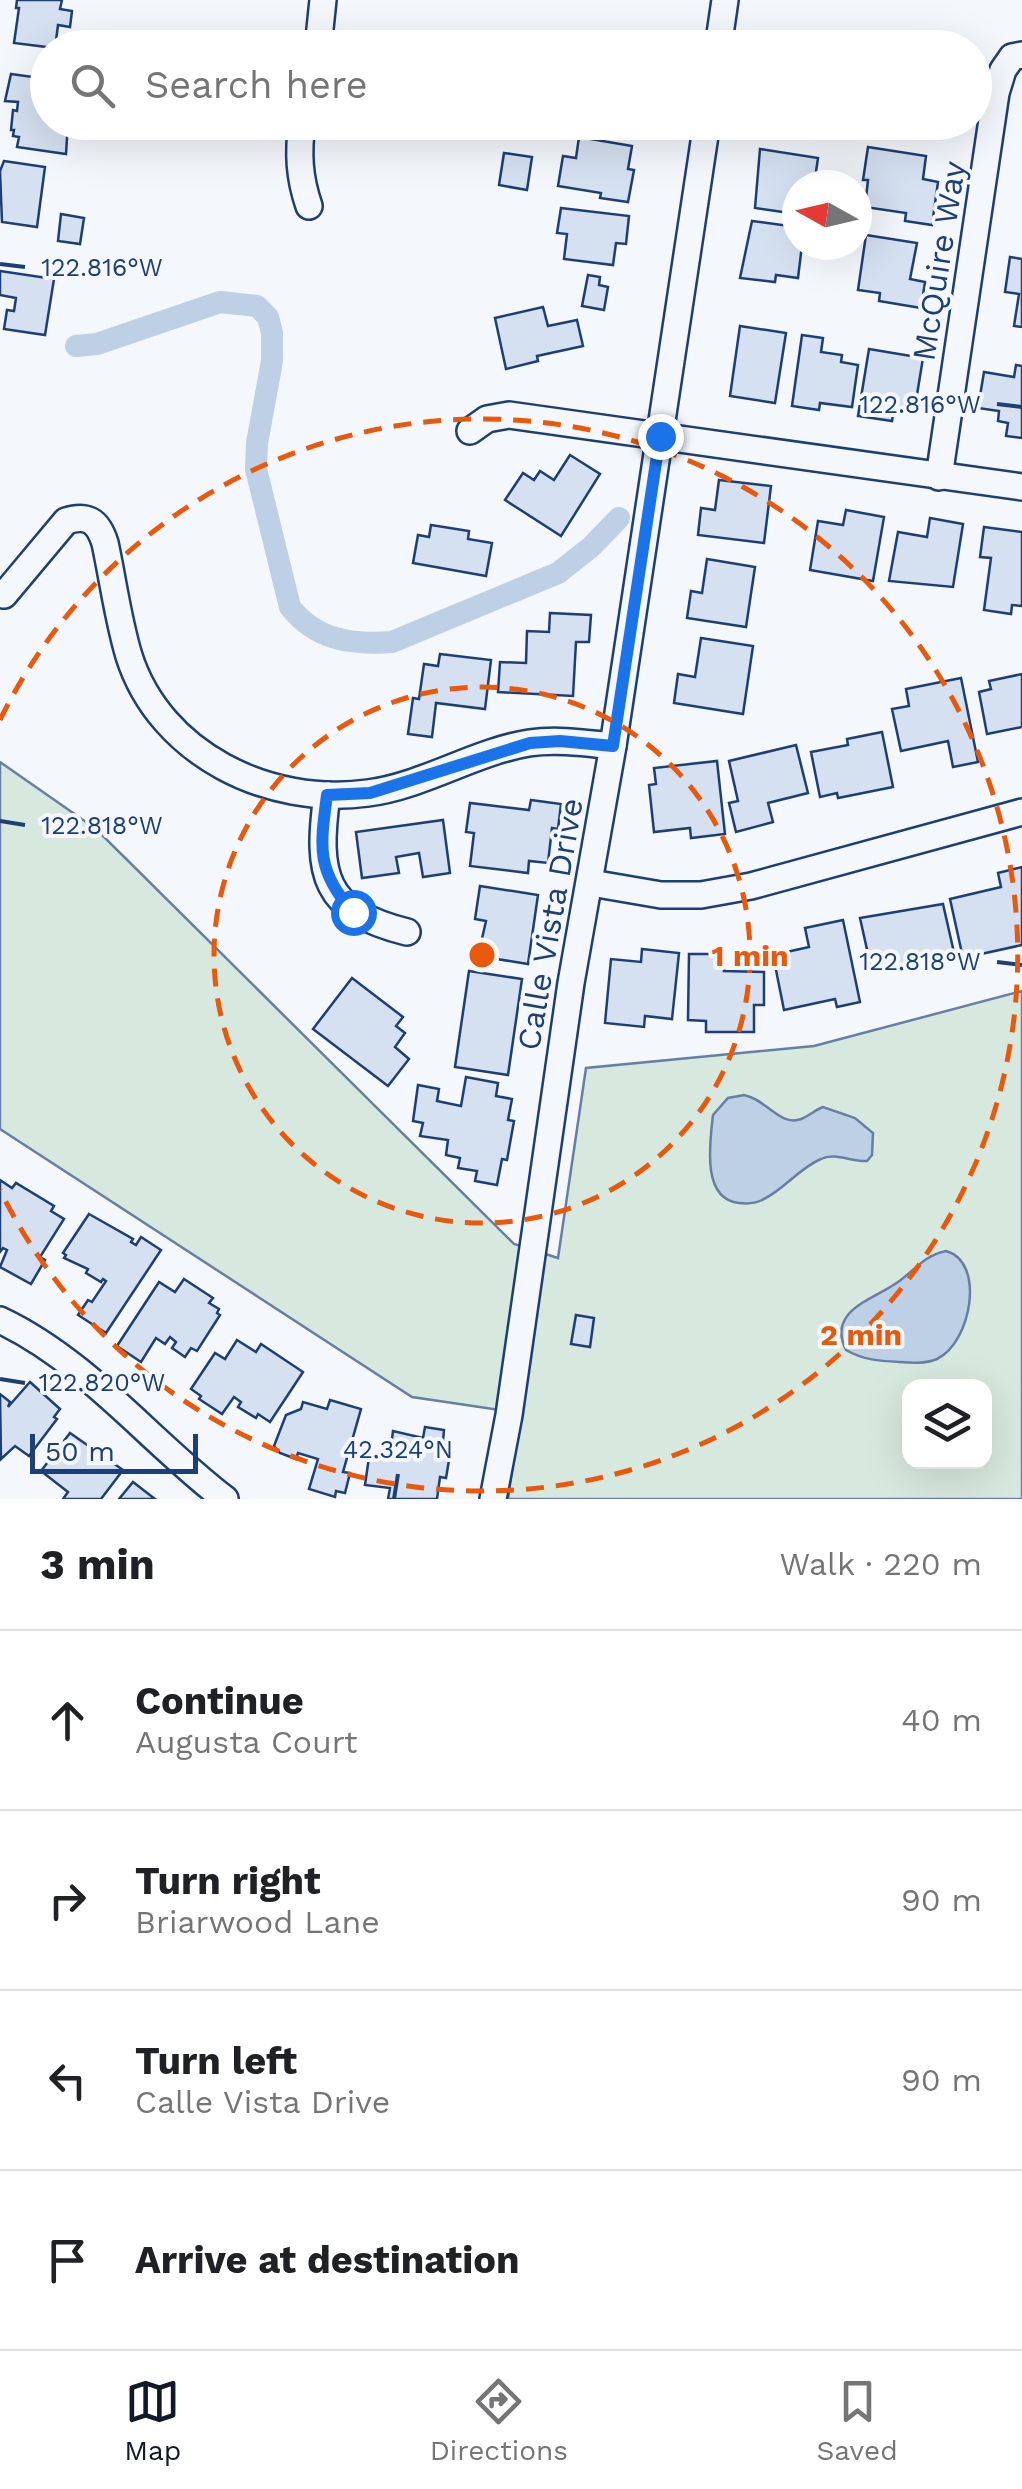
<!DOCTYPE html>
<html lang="en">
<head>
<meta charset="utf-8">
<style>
	body { margin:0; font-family:"Work Sans",sans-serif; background:#f2f2f2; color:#202124 }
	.controls { position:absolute; right:30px; bottom:30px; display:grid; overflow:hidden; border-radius:20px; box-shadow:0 10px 40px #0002 }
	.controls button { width:90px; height:90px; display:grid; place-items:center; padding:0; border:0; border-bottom:2px solid #e0e0e0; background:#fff; color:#202124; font:50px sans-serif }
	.compass { position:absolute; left:782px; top:170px; width:90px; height:90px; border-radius:50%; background:#fff; box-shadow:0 10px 40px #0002; rotate:278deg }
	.scale { position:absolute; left:30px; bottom:25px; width:168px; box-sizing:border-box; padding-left:10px; border:5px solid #1d3f73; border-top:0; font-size:28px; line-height:35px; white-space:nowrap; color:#1d3f73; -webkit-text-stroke:8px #f4f7fb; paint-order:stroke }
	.stop { position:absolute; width:30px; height:30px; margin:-22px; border:8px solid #1a73e8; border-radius:50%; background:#fff }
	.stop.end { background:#1a73e8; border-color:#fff; box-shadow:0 2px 10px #0008 }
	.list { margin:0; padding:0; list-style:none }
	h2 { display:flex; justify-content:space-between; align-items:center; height:130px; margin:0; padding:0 40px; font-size:42px }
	h2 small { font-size:32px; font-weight:400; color:#757577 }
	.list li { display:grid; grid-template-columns:65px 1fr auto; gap:30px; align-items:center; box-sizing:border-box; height:180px; padding:0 40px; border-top:2px solid #e0e0e0 }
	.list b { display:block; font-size:38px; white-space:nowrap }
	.list p { margin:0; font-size:32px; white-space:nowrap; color:#757577 }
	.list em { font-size:32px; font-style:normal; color:#757577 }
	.icon { flex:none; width:55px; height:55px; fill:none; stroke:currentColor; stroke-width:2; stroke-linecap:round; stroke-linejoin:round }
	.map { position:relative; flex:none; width:1022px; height:1499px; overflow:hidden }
	.search { position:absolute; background:#fff; box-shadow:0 10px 40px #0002; left:30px; right:30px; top:30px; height:110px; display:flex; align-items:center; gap:25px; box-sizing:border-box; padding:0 35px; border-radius:55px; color:#757577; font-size:38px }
	.sheet { height:850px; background:#fff }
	nav { display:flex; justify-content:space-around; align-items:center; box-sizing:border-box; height:140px; border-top:2px solid #e0e0e0; background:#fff; font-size:28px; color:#757577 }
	nav a { display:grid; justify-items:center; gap:5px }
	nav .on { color:#111827 }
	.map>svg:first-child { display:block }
</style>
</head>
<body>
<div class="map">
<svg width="1022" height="1499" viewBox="0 0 1022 1499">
	<rect width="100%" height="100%" fill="#f4f7fb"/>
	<path fill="#d7e8df" stroke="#687fa3" stroke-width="2.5" fill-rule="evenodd" d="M0 762 96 829 514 1244 558 1258 586 1068 814 1046 1022 991V1499H508L520 1413 412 1397 0 1129ZM910 1386H984V1462H910Z"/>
	<g fill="#bed0e5" stroke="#687fa3" stroke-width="2.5">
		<path d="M744 1095C766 1099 780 1127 801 1119 809 1116 815 1110 823 1107L855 1118 873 1133 872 1155 867 1161C851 1162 835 1152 821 1159 799 1168 784 1190 762 1200 756 1203 747 1204 739 1203 701 1199 710 1142 713 1115L728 1098Z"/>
		<path d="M946 1251C986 1262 971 1343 937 1359 925 1364 911 1363 899 1362 880 1361 863 1360 846 1350 826 1310 875 1299 898 1282 915 1270 925 1255 946 1251Z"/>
	</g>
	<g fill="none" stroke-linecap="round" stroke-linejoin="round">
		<path stroke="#bed0e5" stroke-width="22" d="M76 346 97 344 220 302 257 306 268 317 272 333V361L257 443 256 469 290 607C316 640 351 645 392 642L558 573 591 547 619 518"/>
	</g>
	<g fill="#d5e0f0" stroke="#1d3f73" stroke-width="2.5">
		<polygon points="17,0 62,0 60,9 72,11 70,27 58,25 55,48 14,43 19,8 16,8"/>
		<polygon points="11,74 48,79 48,122 68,122 66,154 17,147 19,137 13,136 14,130 11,130 13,110 17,111 18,102 5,101"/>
		<polygon points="579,137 632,146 628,169 634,170 628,202 600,198 601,193 558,186 563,156 576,158"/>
		<polygon points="868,147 926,156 923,179 938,182 932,225 905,221 906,213 865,207 868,180 863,180"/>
		<polygon points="760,149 818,158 814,185 797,185 797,214 755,208"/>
		<polygon points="504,153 532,157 527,190 499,185"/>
		<polygon points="4,161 45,167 37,227 2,222 0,171"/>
		<polygon points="561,208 629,216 626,244 616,243 613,265 564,259 567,234 557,233"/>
		<polygon points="61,214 84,218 80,244 58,241"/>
		<polygon points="752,221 797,227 797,245 802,245 798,278 776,275 775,282 740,278"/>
		<polygon points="866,235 917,243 910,279 925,282 921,308 879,301 880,293 858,290"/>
		<polygon points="1010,257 1022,259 1022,327 1014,326 1019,294 1005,292"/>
		<polygon points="0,271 54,279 45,335 4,329 7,310 14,311 16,298 0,295"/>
		<polygon points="588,275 600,277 599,285 608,287 604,310 582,306"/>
		<polygon points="543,307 548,326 577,320 583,346 537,356 538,361 506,369 495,318"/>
		<polygon points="740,326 786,333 775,403 730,396"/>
		<polygon points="802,335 823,338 821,352 842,355 841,362 858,365 852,407 820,403 819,410 792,406"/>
		<polygon points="869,349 923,358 914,413 894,409 892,421 858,416"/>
		<polygon points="1016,365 1022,366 1022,438 1006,436 1008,423 998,421 999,411 978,408 984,372 1014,377"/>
		<polygon points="570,455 600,474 561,536 505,500 523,473 534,480 540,471 554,480"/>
		<polygon points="719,480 771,486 764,543 698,535 701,508 715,510"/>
		<polygon points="846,510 884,517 873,581 810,570 818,521 843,525"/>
		<polygon points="930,518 963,524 953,587 889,581 898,532 927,537"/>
		<polygon points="431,525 469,531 468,539 492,543 486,576 413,563 418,535 429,537"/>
		<polygon points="984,527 1022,532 1022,606 1012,605 1011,614 984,610 991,558 980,557"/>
		<polygon points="707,559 755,567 746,627 687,618 691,591 702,593"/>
		<polygon points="550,613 591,615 589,642 576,642 573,696 498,692 500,662 526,663 527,631 549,632"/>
		<polygon points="701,638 753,646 743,714 674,703 678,674 695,677"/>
		<polygon points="440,654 491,660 485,709 436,703 432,737 408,734 413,698 419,699 424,664 438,666"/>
		<polygon points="1022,674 1022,727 987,734 979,692 991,689 989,681"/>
		<polygon points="961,678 978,762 953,767 948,741 901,751 892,709 909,706 906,689"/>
		<polygon points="882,732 893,787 838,798 837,793 820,797 811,752 848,745 847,739"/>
		<polygon points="796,745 808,793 768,803 773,822 736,832 729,803 738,801 729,761"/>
		<polygon points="717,761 725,834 691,838 690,828 654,832 649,785 656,784 654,768"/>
		<polygon points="531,800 561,804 558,829 552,828 548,863 529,861 528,873 470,866 474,833 466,832 470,803 529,810"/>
		<polygon points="443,820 450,873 423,877 419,853 396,857 399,873 362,878 356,832"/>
		<polygon points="1022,867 1022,945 963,958 950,899 1001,887 998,873"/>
		<polygon points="480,886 538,895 528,964 478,956 486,921 475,919"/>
		<polygon points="943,904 955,957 894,971 893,968 872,972 860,918"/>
		<polygon points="843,920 860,1002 837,1007 835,999 784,1010 773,955 809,947 805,928"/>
		<polygon points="642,949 679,953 672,1019 645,1016 644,1027 605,1023 611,959 641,962"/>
		<polygon points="689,954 724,954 724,971 764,972 764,1005 754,1005 754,1032 706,1032 706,1021 688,1020"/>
		<polygon points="469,971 522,979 508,1075 455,1067"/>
		<polygon points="352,978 403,1017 396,1026 405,1033 395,1047 409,1059 388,1086 313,1029"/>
		<polygon points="466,1077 498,1083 496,1096 512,1099 508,1120 514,1121 507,1160 502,1159 497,1185 475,1181 477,1171 458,1168 460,1158 446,1155 448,1140 420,1136 423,1123 413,1121 418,1085 439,1089 437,1101 461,1106"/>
		<polygon points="0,1180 12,1188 16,1183 54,1206 51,1211 64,1219 40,1257 45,1260 31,1284 0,1267 7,1250 3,1248 0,1252"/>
		<polygon points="89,1214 133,1239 131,1242 136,1245 141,1237 161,1250 106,1333 78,1315 88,1300 92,1302 106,1281 103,1279 101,1282 86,1273 88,1269 64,1258 66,1255 63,1253"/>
		<polygon points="184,1279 213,1298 209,1303 219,1309 217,1313 220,1315 197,1351 191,1348 185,1357 172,1348 176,1342 170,1337 165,1344 156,1338 141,1362 117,1346 159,1282 175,1292"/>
		<polygon points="576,1315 594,1318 590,1347 571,1344"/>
		<polygon points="237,1340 256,1352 261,1344 303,1372 270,1422 258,1414 256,1418 238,1407 241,1402 234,1397 222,1414 199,1399 201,1396 191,1389 215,1353 225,1359"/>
		<polygon points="30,1382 60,1409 54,1417 57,1419 29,1456 15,1446 1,1459 0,1394 10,1402 8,1407"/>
		<polygon points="330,1400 361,1409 343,1472 350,1473 345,1493 336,1491 335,1497 309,1489 318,1459 298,1453 296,1459 280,1453 274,1446 286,1415 301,1409 303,1402 327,1409"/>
		<polygon points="425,1427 444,1430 443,1441 452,1442 446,1478 440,1477 437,1499 388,1499 390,1488 365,1485 369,1457 383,1458 385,1439 392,1439 393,1431 423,1438"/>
		<polygon points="70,1433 123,1470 101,1499 63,1499 68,1492 41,1471"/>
		<polygon points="133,1482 155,1499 119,1499"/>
	</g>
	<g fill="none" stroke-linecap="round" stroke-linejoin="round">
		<g stroke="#1d3f73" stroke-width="30">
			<g id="minor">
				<polyline points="318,48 323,0"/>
				<polyline points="718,48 725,0"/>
				<path d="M302 122C298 153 299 177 309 206"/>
				<polyline points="470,431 487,419 509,415 1022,487"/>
				<polyline points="939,477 996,93 1003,70 1012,57 1022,55"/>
				<path d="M4 595 66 521C88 514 98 521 105 543 113 580 118 620 129 656 160 754 269 807 368 793 423 786 474 752 529 743 557 739 585 743 613 746"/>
				<path d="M327 795C316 875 323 911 407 932"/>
				<polyline points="591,883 661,895 701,895 751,886 1022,812"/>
				<path d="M0 1320C87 1361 149 1441 225 1499"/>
				<polyline points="493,1499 509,1415 571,983 613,746 707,122"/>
			</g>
		</g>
		<use href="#minor" stroke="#f4f7fb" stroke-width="25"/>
	</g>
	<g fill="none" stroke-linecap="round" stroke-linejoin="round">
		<path stroke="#1a73e8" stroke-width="12" d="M353 912C316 871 320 847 327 795L370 793 530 743 560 741 613 746 660 436"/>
	</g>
	<path fill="none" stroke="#1d3f73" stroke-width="4" d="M0 264 25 267M997 404 1022 407M0 821 25 825M997 962 1022 965M0 1379 25 1383M394 1499 398 1474"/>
	<g fill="none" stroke="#e8590c" stroke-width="5" stroke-dasharray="18 12">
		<circle cx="482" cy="955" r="268"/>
		<path d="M0 720A536 536 0 1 1 0 1190"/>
	</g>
	<g text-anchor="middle" stroke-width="8" stroke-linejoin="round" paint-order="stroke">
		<g font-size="32" fill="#1d3f73" stroke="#f4f7fb">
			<text transform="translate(939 261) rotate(-81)" y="11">McQuire Way</text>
			<text transform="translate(550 924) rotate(-80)" y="11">Calle Vista Drive</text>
		</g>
	</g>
	<g font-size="25" text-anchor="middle" fill="#1d3f73" stroke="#f4f7fb" stroke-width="8" stroke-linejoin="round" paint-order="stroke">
		<text x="102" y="276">122.816°W</text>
		<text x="920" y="413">122.816°W</text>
		<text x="102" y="834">122.818°W</text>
		<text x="920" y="970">122.818°W</text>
		<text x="102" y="1391">122.820°W</text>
		<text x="398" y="1458">42.324°N</text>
	</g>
	<circle cx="482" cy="955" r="15" fill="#e8590c" stroke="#f4f7fb" stroke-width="5"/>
	<g font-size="30" text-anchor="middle" font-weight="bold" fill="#e8590c" stroke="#f4f7fb" stroke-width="8" stroke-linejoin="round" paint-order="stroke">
		<text x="750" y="966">1 min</text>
		<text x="861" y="1345">2 min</text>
	</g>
</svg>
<div class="controls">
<button><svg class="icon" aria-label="layers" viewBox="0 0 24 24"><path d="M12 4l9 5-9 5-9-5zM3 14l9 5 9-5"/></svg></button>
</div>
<svg class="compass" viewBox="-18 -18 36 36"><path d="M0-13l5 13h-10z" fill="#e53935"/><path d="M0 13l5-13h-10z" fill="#757577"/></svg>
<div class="scale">50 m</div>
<div class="stop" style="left:353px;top:912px"></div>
<div class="stop end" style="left:660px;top:436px"></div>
<div class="search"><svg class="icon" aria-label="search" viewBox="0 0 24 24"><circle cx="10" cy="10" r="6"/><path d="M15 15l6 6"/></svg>Search here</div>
</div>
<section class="sheet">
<h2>3 min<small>Walk · 220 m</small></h2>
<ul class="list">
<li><svg class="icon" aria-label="ahead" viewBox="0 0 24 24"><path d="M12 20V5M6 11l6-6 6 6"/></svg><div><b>Continue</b><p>Augusta Court</p></div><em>40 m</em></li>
<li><svg class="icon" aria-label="right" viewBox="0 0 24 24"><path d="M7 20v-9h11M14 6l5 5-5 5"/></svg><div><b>Turn right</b><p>Briarwood Lane</p></div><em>90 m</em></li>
<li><svg class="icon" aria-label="left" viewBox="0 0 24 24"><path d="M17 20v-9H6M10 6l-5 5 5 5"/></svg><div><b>Turn left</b><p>Calle Vista Drive</p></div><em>90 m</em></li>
<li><svg class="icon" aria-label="arrive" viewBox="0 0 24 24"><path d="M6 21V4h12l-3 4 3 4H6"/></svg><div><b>Arrive at destination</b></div></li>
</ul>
</section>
<nav>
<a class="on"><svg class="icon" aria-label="map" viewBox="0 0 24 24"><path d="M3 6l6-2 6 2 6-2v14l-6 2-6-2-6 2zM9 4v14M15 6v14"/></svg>Map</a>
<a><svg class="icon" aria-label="directions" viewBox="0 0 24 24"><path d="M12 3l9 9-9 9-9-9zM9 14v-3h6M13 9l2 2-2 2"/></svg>Directions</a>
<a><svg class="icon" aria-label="saved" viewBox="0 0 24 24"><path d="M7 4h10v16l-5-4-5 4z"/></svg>Saved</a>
</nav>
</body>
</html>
